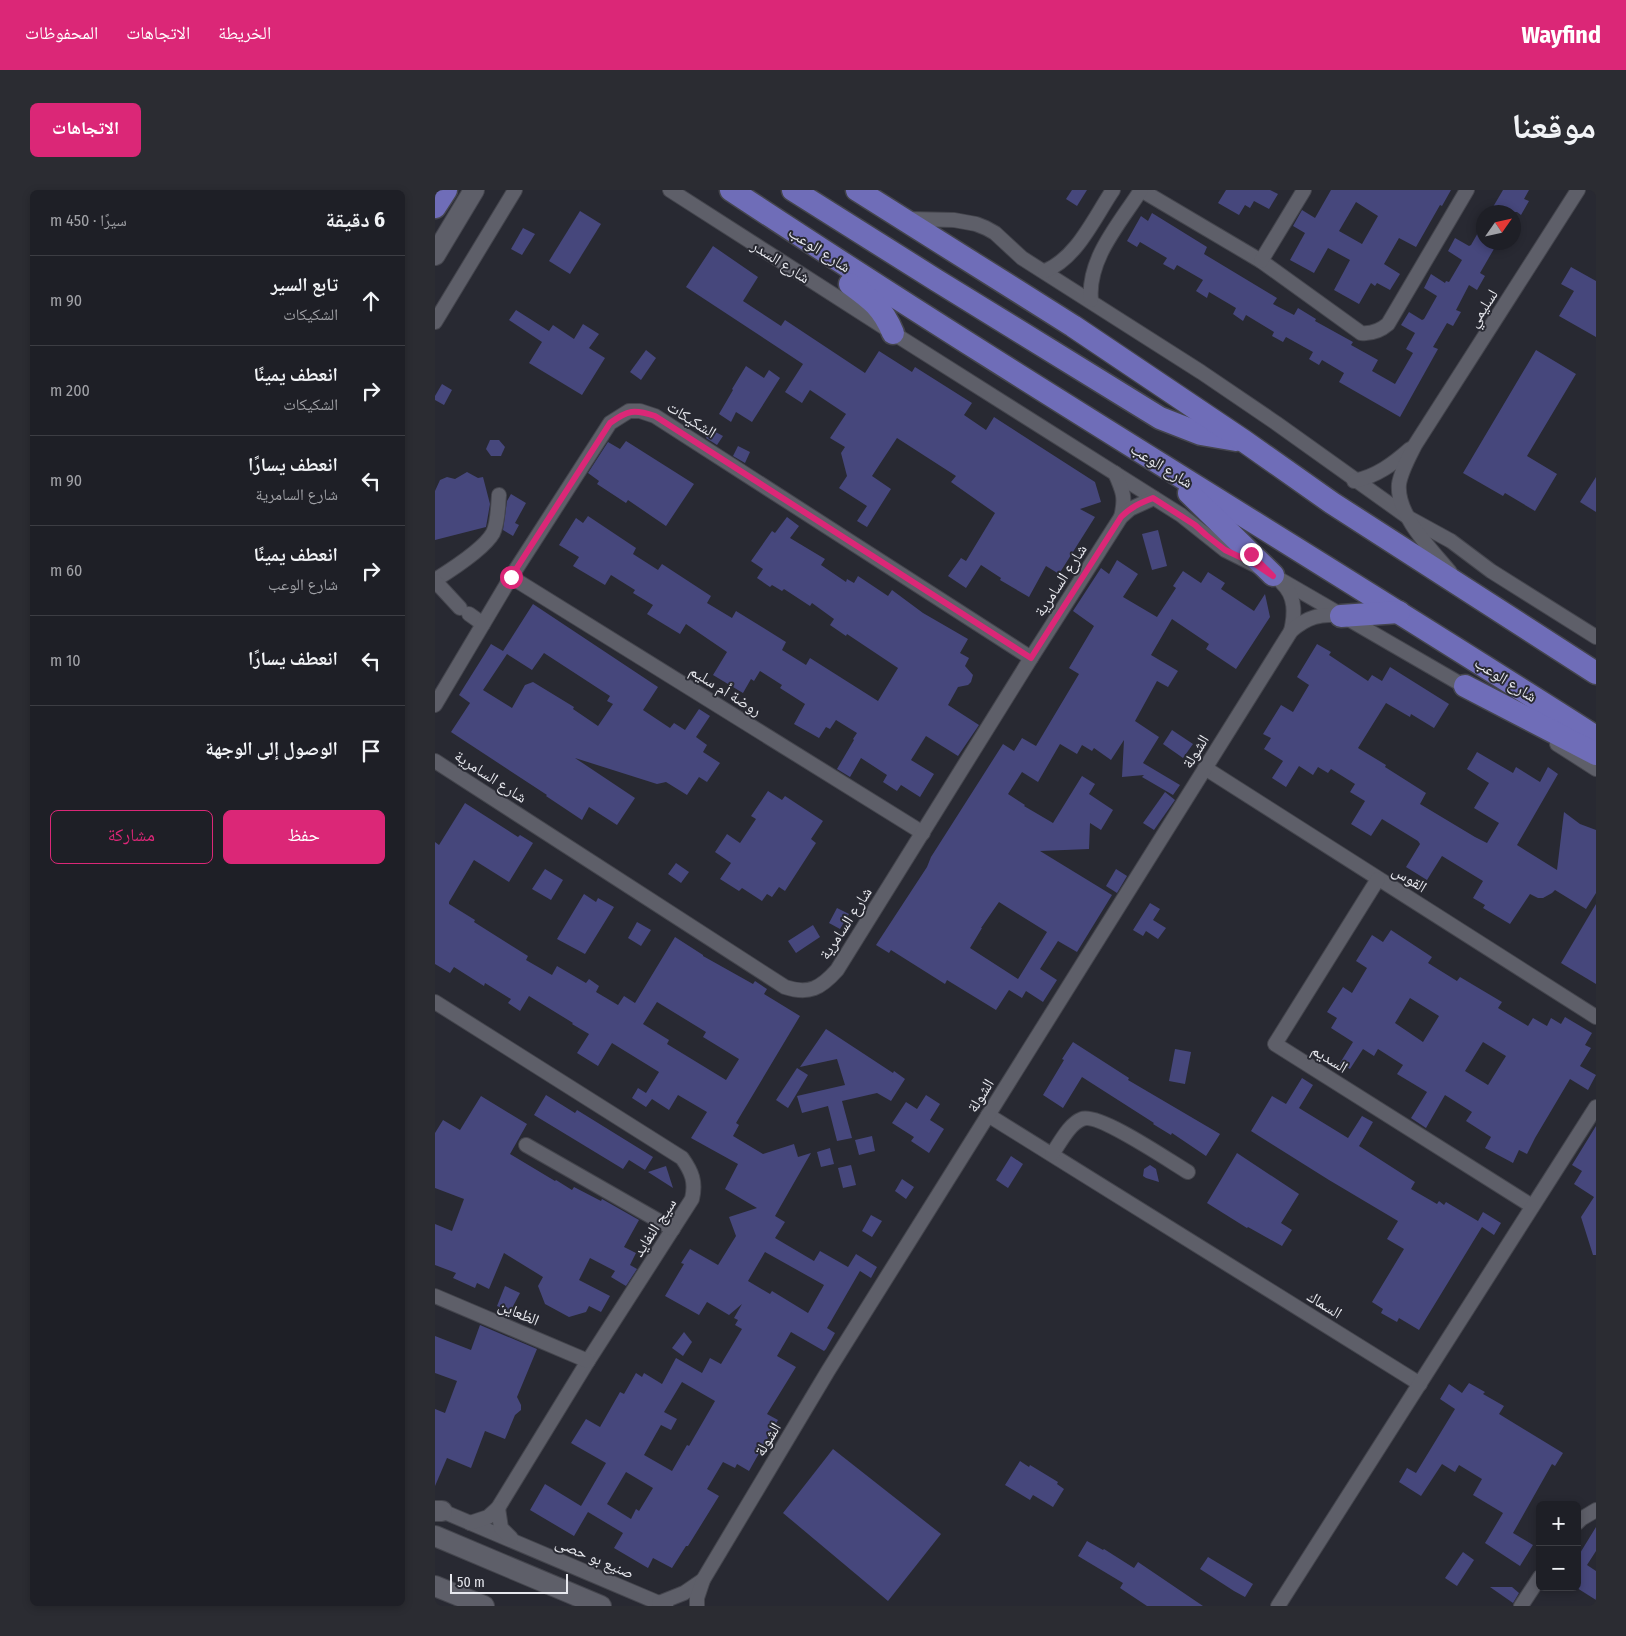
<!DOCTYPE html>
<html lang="ar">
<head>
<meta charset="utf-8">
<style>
	body { margin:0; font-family:"Fira Sans Condensed","Noto Naskh Arabic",sans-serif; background:#2b2c32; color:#f1f3f6; direction:rtl }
	.controls { position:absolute; right:15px; bottom:15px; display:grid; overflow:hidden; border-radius:8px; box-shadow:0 2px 8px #0003 }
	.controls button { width:45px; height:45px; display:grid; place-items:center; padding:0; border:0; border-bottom:1px solid #3c3d43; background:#1e1f26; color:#f1f3f6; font:25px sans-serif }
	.compass { position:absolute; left:1041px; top:15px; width:45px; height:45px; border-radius:50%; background:#1e1f26; box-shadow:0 2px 8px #0003; rotate:56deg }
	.scale { position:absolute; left:15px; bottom:12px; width:118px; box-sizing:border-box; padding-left:5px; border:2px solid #e6e7ed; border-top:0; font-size:14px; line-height:18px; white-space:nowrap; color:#e6e7ed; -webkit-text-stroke:4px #282932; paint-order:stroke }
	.stop { position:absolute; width:15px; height:15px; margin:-11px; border:4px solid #db2777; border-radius:50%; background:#fff }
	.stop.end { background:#db2777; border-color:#fff; box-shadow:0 1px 5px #0008 }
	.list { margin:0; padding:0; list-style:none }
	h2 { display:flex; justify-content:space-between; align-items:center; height:65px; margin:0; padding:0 20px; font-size:21px }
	h2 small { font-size:16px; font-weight:400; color:#a1a2a7 }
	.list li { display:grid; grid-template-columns:32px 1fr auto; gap:15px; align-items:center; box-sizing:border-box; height:90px; padding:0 20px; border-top:1px solid #3c3d43 }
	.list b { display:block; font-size:19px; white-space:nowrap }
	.list p { margin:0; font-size:16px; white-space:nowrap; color:#a1a2a7 }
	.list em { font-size:16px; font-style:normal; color:#a1a2a7 }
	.actions { display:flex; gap:10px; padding:15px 20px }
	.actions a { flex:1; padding:11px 0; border:1px solid #db2777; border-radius:8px; text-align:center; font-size:18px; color:#db2777 }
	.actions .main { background:#db2777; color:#fff }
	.icon { flex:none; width:28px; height:28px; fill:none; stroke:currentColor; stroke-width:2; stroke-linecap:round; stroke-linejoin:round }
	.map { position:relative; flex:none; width:1161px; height:1416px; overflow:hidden; direction:ltr; border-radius:8px }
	header { display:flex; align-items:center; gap:30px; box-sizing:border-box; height:70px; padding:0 25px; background:#db2777; color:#fff }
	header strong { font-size:24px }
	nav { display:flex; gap:28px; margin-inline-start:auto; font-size:18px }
	.intro { display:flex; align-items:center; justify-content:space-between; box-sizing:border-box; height:120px; padding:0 30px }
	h1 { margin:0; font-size:35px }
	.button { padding:12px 22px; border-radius:8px; background:#db2777; color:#fff; font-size:18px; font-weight:700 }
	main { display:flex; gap:30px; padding:0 30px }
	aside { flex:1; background:#1e1f26; border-radius:8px; box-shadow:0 2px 8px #0003 }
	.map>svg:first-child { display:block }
</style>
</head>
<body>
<header>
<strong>Wayfind</strong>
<nav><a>الخريطة</a><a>الاتجاهات</a><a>المحفوظات</a></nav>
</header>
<div class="intro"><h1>موقعنا</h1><a class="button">الاتجاهات</a></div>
<main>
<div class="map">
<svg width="1161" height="1416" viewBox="0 0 1161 1416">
	<rect width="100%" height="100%" fill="#282932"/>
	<g fill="#46477c" fill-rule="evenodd">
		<polygon points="637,0 652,0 642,16 631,9"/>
		<polygon points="791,0 835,0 843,4 834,19 819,11 815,18 810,15 804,25 783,13"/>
		<path d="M896 0H1016L1007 16 1005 15 981 57 964 48 949 74 965 84 955 100 942 93 940 96 936 93 924 114 899 100 915 70 893 58 879 83 855 70 870 43 858 36 867 20 880 28ZM921 12 943 26 927 54 904 41Z"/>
		<polygon points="1068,0 1094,0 1089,9 1094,11 1086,25 1082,22 1055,22"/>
		<polygon points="145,21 166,34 135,84 114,71"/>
		<polygon points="717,23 772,57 769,64 842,108 838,114 859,125 863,118 881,129 880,131 918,152 916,155 943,170 937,181 960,194 978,163 971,159 980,143 966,135 974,122 987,130 989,129 1002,106 989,98 996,84 1010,93 1011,91 1014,92 1027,70 1013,61 1020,48 1034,56 1036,55 1048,34 1048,52 1063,52 1045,83 1050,86 1042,100 1034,95 1021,120 1026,122 1018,136 1012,133 998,157 1003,159 965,227 904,192 909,183 887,170 884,175 874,169 878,162 851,147 848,152 837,146 839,142 811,125 808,131 798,124 801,118 774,102 772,108 761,101 768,90 742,75 739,80 728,74 732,68 705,52 702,57 692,51 706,26 713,31"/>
		<polygon points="88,38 100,44 87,65 76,59"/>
		<polygon points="278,56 323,87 308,111 346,136 350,130 430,183 444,161 477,182 480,177 537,213 529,225 551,240 559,227 660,292 666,312 645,319 660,327 624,384 611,376 594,407 565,390 566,388 546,375 531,398 513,386 526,368 531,371 560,323 516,292 521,286 462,248 437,286 456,299 432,337 422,331 432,316 404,298 412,286 406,263 410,257 395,248 411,224 375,200 367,213 350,202 368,174 251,97"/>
		<polygon points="1136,77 1161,91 1161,147 1124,126 1139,101 1126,94"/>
		<polygon points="81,120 114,141 118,135 139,149 148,134 164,144 154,158 170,168 147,205 94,173 107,152 74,130"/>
		<polygon points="211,160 221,168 206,190 195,182"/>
		<polygon points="1101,160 1141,184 1092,266 1122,284 1100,321 1070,303 1068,306 1028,283"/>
		<polygon points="311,176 329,188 334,180 345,188 317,232 301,222 296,232 284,224 298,200 297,199"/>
		<polygon points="7,194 17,200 9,215 0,210 0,206"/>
		<polygon points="275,239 288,246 282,255 271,248"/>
		<polygon points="55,250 64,250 70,257 66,266 56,266 51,259"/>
		<polygon points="191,251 259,294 231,336 193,310 191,313 162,294 164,291 153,283 173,252 185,259"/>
		<polygon points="303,256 315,262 310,273 298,266"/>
		<polygon points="32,282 43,288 48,287 55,314 51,337 0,350 0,301 5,290 12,287 20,289"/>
		<polygon points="1161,287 1161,322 1145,312"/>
		<polygon points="76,304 91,313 80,333 84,335 78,346 68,340 72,311"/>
		<polygon points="153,326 201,358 198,364 223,380 227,374 276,406 272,413 297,428 301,421 351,452 347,460 371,475 375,468 443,511 463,478 412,444 411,446 395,435 399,429 377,413 375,416 349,399 347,401 337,395 335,397 322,388 328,379 316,371 337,341 340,343 352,327 364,336 355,348 390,369 386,375 411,392 412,389 419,393 423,386 453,406 457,400 488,423 533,449 525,463 534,468 530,476 538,485 536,492 533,495 523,497 513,515 544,535 523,566 491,546 476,570 499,584 485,607 466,595 462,601 448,592 452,585 426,568 415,587 402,579 419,550 418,549 422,543 401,530 395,539 391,537 384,548 359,534 370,514 345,498 347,495 325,481 319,491 316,489 308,503 278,485 292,462 251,434 245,444 212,424 218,415 198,403 200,400 176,385 170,395 138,376 144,367 124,355 141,328 148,333"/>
		<polygon points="723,340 732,376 717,380 707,344"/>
		<path d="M682 370 703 384 688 407 722 427 741 398 738 396 748 381 766 393 773 382 790 393 786 399 819 421 830 404 835 427 801 479 771 459 774 454 737 429 716 465 743 481 733 497 722 491 700 531 724 547 708 573 745 595 738 605 707 587 709 585 687 587 689 550 676 570 659 558 657 561 647 555 642 564 625 554 603 592 587 582 573 604 590 615 589 616 618 633 647 586 660 594 654 604 678 620 666 640 655 633 654 659 605 661 677 705 642 762 623 751 605 779 622 790 608 812 591 801 587 808 574 800 561 820 512 790 510 794 456 760 454 763 441 755 492 677 496 667 568 554 579 561 587 548 601 556 644 484 634 478 659 436 638 421 666 378 674 384ZM564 712 612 742 583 789 535 758 547 738H546Z"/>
		<path d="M98 414 223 497 208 520 235 538 239 533 250 540 264 519 275 526 261 547 272 555 268 562 285 573 272 592 264 587 252 605 231 592 222 594 140 568 200 608 182 635 154 617 147 630 111 606 112 605 16 542 35 513 24 505 56 454 68 461ZM109 463 175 506 172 511 178 514 163 536 138 519 139 517 98 492 90 495 77 518 48 500 72 464 97 480Z"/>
		<polygon points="882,454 896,462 894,465 933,491 937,485 947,491 955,477 1014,514 999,538 976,524 975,527 951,513 923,558 951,575 950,577 991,603 985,614 1040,647 1052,653 1064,633 1039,618 1054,593 1032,579 1042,562 1078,583 1081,577 1105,592 1113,577 1123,584 1082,655 1122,680 1129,622 1145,634 1161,640 1161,703 1151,719 1120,700 1117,703 1108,708 1103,708 1095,704 1075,734 1048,718 1050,715 1038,708 1048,691 1007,666 992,690 971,677 985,654 983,651 947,629 936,646 916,634 930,611 915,602 920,594 896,579 893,583 883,577 878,585 864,576 851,597 837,588 848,571 829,559 836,548 828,544 846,515 858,522 874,495 862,487"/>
		<polygon points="737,540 758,554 748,568 728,554"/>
		<polygon points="333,601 347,610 350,606 388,631 376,649 381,653 350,701 344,697 337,707 332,704 327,711 307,698 304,701 285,689 296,673 280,662 292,644 305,653 321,629 316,626"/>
		<polygon points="730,602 740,610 719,640 708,633"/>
		<path d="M30 613 83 647 85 645 98 653 74 692 39 670 14 712V714L40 730 39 732 93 766 91 770 117 785 122 776 151 793 154 789 164 796 161 802 183 815 189 806 200 813 240 747 268 765V766L318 794 320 791 332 799 329 804 365 826 301 933 304 935 298 946 328 964 359 954 363 967 376 963 340 1026 350 1032 340 1048 379 1071 385 1061 413 1077 421 1064 442 1077 436 1088 425 1081 392 1138 400 1143 391 1159 389 1161 356 1142 342 1166 361 1177 332 1224 343 1230 314 1281 302 1274 300 1278 288 1272 272 1299 284 1306 253 1356H251L237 1378 218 1368 213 1378 179 1358 188 1343 153 1322 139 1346 95 1320 110 1294 146 1316 171 1273 136 1253 151 1229 165 1237 185 1202 189 1204 201 1183 207 1187 209 1183 227 1194 241 1168 267 1183 275 1168 286 1174 307 1139 300 1135 303 1130 299 1128 307 1114 294 1125 272 1112 264 1125 230 1106 249 1074 246 1073 255 1059 283 1075 301 1046 294 1027 322 1018 290 999 303 974 256 948 272 922 243 905 234 920 217 909 211 917 197 908 203 898 211 903 224 882 177 853 163 876 142 863 154 844 137 834 138 833 94 806 85 821 73 813 76 809 50 793 49 796 19 777 15 783 0 774V652L4 655ZM222 812 271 842 268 847 304 869 291 890 232 854 234 850 208 834ZM330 1062 389 1095 373 1123 337 1101 335 1104 313 1091ZM247 1192 280 1211 254 1256 252 1255 237 1281 209 1265 226 1235 236 1240 242 1229 229 1222ZM191 1282 218 1298 204 1321 201 1319 196 1329 172 1314Z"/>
		<polygon points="241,673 254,682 246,693 233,684"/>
		<polygon points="110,679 128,690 116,710 97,699"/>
		<polygon points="681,679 692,686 682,703 671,696"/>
		<polygon points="149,704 161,712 163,708 179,717 150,764 122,749"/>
		<polygon points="715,713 725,719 718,730 731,738 723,749 711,741 708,746 698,740"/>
		<polygon points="1161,714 1161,794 1126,773"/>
		<polygon points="402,718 414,724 405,739 394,733"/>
		<polygon points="202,732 216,740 206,756 193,748"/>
		<polygon points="378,735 385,747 361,763 353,751"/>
		<path d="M956 740 997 767 993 773 1022 791 1025 787 1067 812 1063 818 1093 836 1098 828 1112 836 1116 828 1126 834 1130 827 1157 843 1150 855 1156 858 1145 876 1161 885 1153 900 1135 889 1100 948 1092 964 1084 960 1078 973 1050 958 1056 947 1031 931 1037 922 1010 905 991 938 976 928 992 902 962 884 968 875 943 859 939 866 928 859 915 879 905 873 918 852 896 838 902 828 892 822 908 797 917 803 932 778 921 771 937 745 948 752ZM975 808 1004 826 988 852 960 833ZM1048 852 1071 866 1053 895 1030 881Z"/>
		<polygon points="391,839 458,883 459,881 470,889 456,911 442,903 407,911 417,948 402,951 393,916 367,923 362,906 410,895 402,869 365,877"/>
		<polygon points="638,852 694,888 693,890 785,944 771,966 737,943 736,945 718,934 719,933 647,887 628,918 608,905 629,870 627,869"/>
		<polygon points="740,859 756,862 750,894 734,891"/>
		<polygon points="362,878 373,885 353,918 341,910"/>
		<polygon points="867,888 878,895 864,918 913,948 927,926 938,932 924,956 980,992 976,999 1002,1014 1004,1011 1009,1015 1011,1012 1043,1031 1048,1022 1066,1033 1059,1045 1047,1037 984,1140 964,1128 962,1132 946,1123 948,1119 937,1112 969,1059 952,1049 963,1031 894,990 816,941 837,906 851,914"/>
		<polygon points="111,905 140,923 142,920 218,967 210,980 194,970 188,979 99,925"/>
		<polygon points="491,905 505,914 495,930 509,939 494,963 476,951 479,947 457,933 471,912 482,919"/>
		<polygon points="46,906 92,934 75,964 120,991 121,990 137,1000 139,997 166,1011 167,1009 204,1030 189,1057 201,1063 195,1075 202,1079 191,1096 176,1087 180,1081 155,1068 144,1090 175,1106 166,1122 154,1116 151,1122 134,1127 110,1114 103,1096 108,1087 69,1063 54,1099 42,1093 40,1098 18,1088 21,1083 0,1075 0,1034 17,1041 29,1009 0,998 0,943 8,930 25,940"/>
		<polygon points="1161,936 1161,1065 1158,1065 1146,1027 1159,1007 1139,994 1147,981 1137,975"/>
		<polygon points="437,946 440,961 424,965 420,950"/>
		<polygon points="395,958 399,974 386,977 382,962"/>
		<polygon points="802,963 864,1004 846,1033 857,1040 847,1056 813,1037 812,1038 772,1013"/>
		<polygon points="576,966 588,974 573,998 561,990"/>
		<polygon points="416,975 421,995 408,998 403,978"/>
		<polygon points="715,975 721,979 724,992 711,988 708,986 709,979"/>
		<polygon points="231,976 238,998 213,982"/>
		<polygon points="467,989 479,997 471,1009 460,1001"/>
		<polygon points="436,1025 447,1031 437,1047 427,1041"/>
		<polygon points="70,1096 85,1103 75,1122 62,1116"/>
		<polygon points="45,1135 102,1159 82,1207 86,1215 86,1220 80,1225 70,1249 50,1241 36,1278 12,1268 0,1296 0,1219 10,1223 22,1191 0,1183 0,1146 36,1160"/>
		<polygon points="249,1142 257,1152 248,1166 237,1158"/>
		<polygon points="1034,1193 1050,1202 1048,1204 1069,1216 1064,1224 1128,1263 1120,1276 1117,1274 1078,1343 1098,1355 1085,1376 1050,1353 1068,1323 1038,1305 1047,1289 1024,1275 1020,1282 1007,1274 986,1306 964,1292 972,1278 981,1283 1020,1219 1005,1209 1014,1194 1027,1203"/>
		<polygon points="398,1259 506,1344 453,1411 348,1323"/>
		<polygon points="585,1271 594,1277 595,1275 623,1292 622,1294 629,1299 618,1317 598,1305 595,1310 570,1295"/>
		<polygon points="1161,1337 1161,1361 1152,1375 1161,1381 1161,1410 1142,1398 1142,1368"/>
		<polygon points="652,1351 668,1360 669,1359 699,1378 703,1372 768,1416 712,1416 685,1398 688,1393 643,1366"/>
		<polygon points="1028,1362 1039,1370 1022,1396 1010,1388"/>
		<polygon points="773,1367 818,1394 810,1407 799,1401 765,1379"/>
		<polygon points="1055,1397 1077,1397 1084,1403 1078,1413"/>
	</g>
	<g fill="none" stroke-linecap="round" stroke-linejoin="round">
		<g stroke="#44454d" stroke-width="16">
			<g id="street">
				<polyline points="235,0 458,143 746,325 790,360 820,375 1036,500"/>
				<path d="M706 0 826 71 926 143C937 144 945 141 953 134L1032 0"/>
				<polyline points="474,29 519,30 541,34 551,38 560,43 587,68 766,182 841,233 974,328 1016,351 1056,381 1161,447"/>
				<polyline points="826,71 869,0"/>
				<path d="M610 81C642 68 659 28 678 0"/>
				<path d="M656 110C652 69 685 33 706 0"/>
				<polyline points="0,132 80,0"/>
				<path d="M680 283C688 301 691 308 686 327"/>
				<path d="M919 291C942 286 958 274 975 259"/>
				<path d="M1015 382C997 360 961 325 964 294 966 281 974 267 980 255L1143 0"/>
				<polyline points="76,387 488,643"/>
				<path d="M0 390C16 380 49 359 58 343 63 333 63 316 64 305"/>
				<polyline points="0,391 25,418"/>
				<path d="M847 393C861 406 860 424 856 441"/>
				<polyline points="34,424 48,434"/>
				<polyline points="0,515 76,387 175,233 194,221 205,221 220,226 596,468"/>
				<polyline points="1122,554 1161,579"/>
				<path d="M0 571 350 797C374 805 386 798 402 780L596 468 686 327 695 319 719 308"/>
				<polyline points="770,578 1161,827"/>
				<polyline points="943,689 840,854 1097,1016"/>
				<path d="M0 812 247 968C257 982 261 992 257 1009L153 1171 63 1318"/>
				<polyline points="553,925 985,1194"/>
				<polyline points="91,955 238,1039"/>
				<path d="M617 964C625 953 634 934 647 929 663 922 736 972 753 982"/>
				<polyline points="0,1106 153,1171"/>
				<polyline points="0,1318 231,1416"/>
				<polyline points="35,1333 53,1327 63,1318 66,1338 76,1348"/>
				<polyline points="1142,1333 1146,1329 1161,1320"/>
				<polyline points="224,1413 249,1403 268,1390"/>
				<path d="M262 1416V1408L268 1390 393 1181 856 441C872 427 886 423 906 426"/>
				<polyline points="843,1416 1161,917"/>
				<polyline points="1086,1416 1105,1387"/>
			</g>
		</g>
		<g stroke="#44454d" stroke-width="22">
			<g id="secondary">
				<polyline points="0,65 39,0"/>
				<polyline points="0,1321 7,1321"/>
				<polyline points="0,1346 166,1416"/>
				<polyline points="0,1396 49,1416"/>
			</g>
		</g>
		<g stroke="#44454d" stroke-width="25">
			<g id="primary">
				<path d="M296 0C580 188 873 363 1161 547"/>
				<polyline points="358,0 501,90 725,228 766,244 801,250"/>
				<polyline points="422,0 638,136 809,251 897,313 1161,483"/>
				<polyline points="0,17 11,0"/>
				<path d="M415 94C436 109 448 118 458 143"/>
				<polyline points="754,303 838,385"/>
				<polyline points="906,426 964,422"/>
				<polyline points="1030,496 1161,564"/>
			</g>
		</g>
		<use href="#street" stroke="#5e5f69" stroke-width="14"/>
		<use href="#secondary" stroke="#5e5f69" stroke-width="20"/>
		<use href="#primary" stroke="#6f6db8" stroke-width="22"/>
	</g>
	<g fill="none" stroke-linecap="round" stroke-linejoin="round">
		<path stroke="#db2777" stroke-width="6" d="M76 387 175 233C193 220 199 219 220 226L596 468 686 327C696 317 705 313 718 308L760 335 771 345 790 360 820 374 838 386 816 364"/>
	</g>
	<g text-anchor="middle" stroke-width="4" stroke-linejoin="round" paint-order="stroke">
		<g font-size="16" fill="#e6e7ed" stroke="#282932">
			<text transform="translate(385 59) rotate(33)" y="6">شارع الوعب</text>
			<text transform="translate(346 71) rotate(33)" y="6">شارع السدر</text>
			<text transform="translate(1047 118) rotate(-57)" y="6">لسليمي</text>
			<text transform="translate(257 229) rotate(32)" y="6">الشكيكات</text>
			<text transform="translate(727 275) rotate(32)" y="6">شارع الوعب</text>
			<text transform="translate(625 390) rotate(-57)" y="6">شارع السامرية</text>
			<text transform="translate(1071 489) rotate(32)" y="6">شارع الوعب</text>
			<text transform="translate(291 500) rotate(32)" y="6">روضة أم سليم</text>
			<text transform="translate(760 561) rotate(-58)" y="6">الشولة</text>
			<text transform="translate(56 586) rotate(33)" y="6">شارع السامرية</text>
			<text transform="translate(975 688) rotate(32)" y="6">القوس</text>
			<text transform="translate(410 733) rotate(-57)" y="6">شارع السامرية</text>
			<text transform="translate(895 868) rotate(32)" y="6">السديم</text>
			<text transform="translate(545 905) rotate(-58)" y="6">الشولة</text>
			<text transform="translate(219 1037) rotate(-57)" y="6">سيج النفايد</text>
			<text transform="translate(890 1114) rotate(32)" y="6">السماك</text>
			<text transform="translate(84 1122) rotate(23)" y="6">الظعاين</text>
			<text transform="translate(332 1249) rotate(-59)" y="6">الشولة</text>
			<text transform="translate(160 1367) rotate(23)" y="6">صنيع بو حصى</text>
		</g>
	</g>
</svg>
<div class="controls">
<button>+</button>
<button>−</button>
</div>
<svg class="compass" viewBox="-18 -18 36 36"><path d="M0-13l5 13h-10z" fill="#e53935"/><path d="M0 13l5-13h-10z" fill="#a1a2a7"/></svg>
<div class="scale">50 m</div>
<div class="stop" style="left:76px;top:387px"></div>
<div class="stop end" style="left:816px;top:364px"></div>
</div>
<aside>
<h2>6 دقيقة<small>سيرًا · 450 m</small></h2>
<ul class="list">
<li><svg class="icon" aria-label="ahead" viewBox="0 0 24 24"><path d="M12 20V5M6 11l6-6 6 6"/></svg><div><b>تابع السير</b><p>الشكيكات</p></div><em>90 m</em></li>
<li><svg class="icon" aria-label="right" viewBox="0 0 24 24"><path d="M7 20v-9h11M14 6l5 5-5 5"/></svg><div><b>انعطف يمينًا</b><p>الشكيكات</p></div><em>200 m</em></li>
<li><svg class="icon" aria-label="left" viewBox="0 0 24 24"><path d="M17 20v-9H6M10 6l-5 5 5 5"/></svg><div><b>انعطف يسارًا</b><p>شارع السامرية</p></div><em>90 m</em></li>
<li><svg class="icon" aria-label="right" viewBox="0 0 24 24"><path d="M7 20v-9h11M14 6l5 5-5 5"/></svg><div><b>انعطف يمينًا</b><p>شارع الوعب</p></div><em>60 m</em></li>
<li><svg class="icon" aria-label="left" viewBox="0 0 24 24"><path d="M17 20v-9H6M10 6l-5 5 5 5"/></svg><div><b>انعطف يسارًا</b></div><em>10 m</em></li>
<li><svg class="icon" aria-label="arrive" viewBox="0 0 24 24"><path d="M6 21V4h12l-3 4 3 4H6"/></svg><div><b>الوصول إلى الوجهة</b></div></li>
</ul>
<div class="actions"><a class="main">حفظ</a><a>مشاركة</a></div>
</aside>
</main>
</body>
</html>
